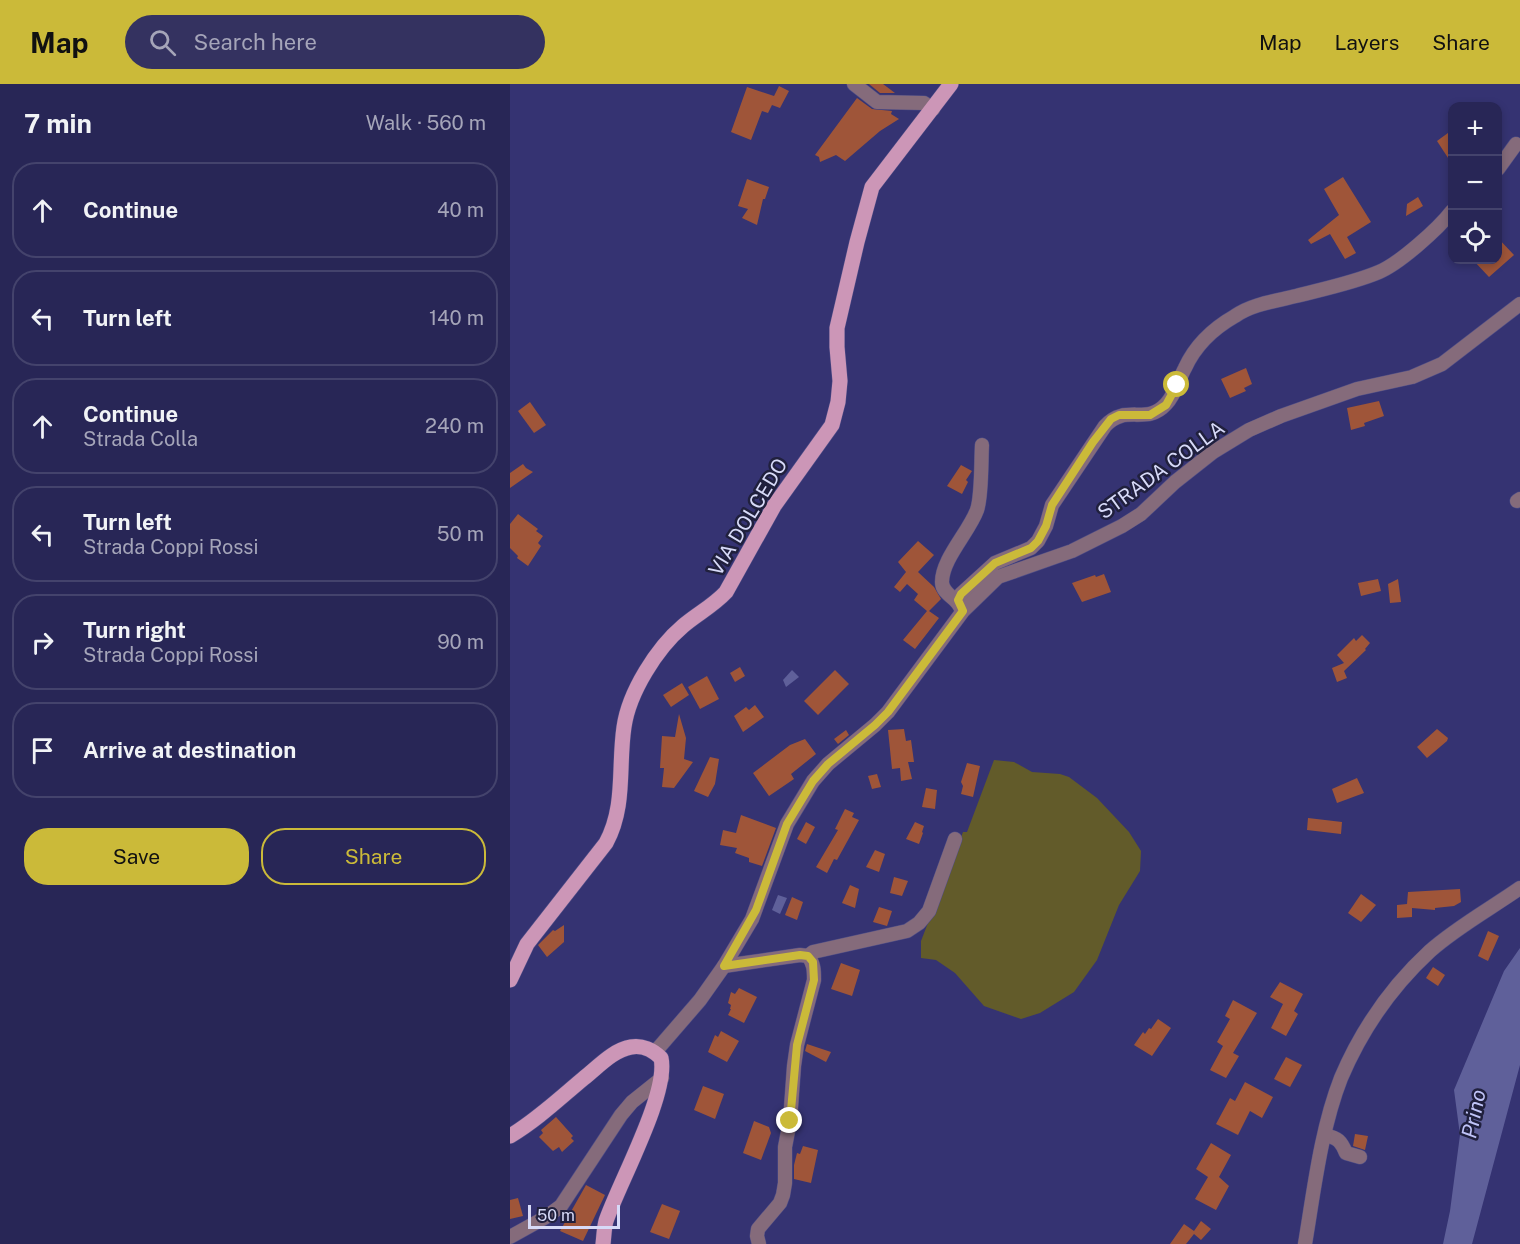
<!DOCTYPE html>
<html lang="en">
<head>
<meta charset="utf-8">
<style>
	body { margin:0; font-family:"Public Sans",sans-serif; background:#343260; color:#f1f3f6 }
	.controls { position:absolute; right:18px; top:18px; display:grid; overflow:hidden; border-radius:12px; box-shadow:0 3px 9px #0003 }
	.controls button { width:54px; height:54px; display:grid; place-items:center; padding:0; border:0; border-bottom:2px solid #44436c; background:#282656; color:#f1f3f6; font:30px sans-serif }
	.scale { position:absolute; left:18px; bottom:15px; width:92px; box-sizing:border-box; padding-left:6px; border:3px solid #d7daf8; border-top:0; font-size:16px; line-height:21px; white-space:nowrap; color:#d7daf8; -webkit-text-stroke:4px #20203d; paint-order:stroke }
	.stop { position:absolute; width:18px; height:18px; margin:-14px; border:4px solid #cbba39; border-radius:50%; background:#fff }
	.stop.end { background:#cbba39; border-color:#fff; box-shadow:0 2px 6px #0008 }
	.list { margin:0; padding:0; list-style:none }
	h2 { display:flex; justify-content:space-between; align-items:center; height:78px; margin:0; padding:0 24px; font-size:26px }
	h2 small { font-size:20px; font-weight:400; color:#a5a5b9 }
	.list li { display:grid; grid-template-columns:39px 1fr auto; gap:18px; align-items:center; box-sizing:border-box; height:96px; margin:0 12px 12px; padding:0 12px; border:2px solid #44436c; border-radius:24px }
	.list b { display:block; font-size:22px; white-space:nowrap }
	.list p { margin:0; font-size:20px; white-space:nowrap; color:#a5a5b9 }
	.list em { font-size:20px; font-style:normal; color:#a5a5b9 }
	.actions { display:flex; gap:12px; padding:18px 24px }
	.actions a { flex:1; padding:14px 0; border:2px solid #cbba39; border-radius:24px; text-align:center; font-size:21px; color:#cbba39 }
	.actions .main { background:#cbba39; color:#111 }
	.icon { flex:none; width:33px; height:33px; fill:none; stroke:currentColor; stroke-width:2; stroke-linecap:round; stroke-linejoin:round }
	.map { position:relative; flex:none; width:1010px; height:1160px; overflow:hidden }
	header { display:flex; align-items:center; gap:36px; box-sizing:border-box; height:84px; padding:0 30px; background:#cbba39; color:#111 }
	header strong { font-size:28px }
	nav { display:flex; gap:33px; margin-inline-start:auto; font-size:21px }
	.search { width:420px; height:54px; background:#343260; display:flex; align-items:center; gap:15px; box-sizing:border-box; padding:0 21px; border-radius:33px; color:#a5a5b9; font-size:22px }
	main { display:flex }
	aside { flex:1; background:#282656 }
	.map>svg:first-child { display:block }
</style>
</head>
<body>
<header>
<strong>Map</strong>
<div class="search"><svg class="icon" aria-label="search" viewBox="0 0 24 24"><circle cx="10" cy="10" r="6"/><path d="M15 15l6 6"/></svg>Search here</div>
<nav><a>Map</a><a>Layers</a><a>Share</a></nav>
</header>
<main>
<aside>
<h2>7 min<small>Walk · 560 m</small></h2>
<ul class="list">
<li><svg class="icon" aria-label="ahead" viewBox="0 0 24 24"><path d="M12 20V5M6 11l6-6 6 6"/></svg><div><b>Continue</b></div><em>40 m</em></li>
<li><svg class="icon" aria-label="left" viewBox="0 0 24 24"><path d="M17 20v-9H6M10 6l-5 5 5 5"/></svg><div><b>Turn left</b></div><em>140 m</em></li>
<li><svg class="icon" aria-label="ahead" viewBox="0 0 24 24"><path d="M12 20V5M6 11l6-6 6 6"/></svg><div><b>Continue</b><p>Strada Colla</p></div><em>240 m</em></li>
<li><svg class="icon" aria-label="left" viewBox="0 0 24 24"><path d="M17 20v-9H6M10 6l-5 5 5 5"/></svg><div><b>Turn left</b><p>Strada Coppi Rossi</p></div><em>50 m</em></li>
<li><svg class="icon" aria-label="right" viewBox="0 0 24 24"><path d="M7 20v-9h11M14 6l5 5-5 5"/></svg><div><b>Turn right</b><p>Strada Coppi Rossi</p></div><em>90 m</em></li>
<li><svg class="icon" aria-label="arrive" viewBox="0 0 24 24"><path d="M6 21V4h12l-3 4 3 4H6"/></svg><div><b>Arrive at destination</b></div></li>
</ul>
<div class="actions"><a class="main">Save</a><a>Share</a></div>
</aside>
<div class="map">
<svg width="1010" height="1160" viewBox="0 0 1010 1160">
	<rect width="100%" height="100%" fill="#353372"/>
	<polygon fill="#625b2a" points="484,676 504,678 522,688 550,690 559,693 587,714 619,748 631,767 630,787 609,821 587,876 564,908 530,929 511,935 474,922 445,889 426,876 411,874 411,857 453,748 457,748"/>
	<g fill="#5f609a">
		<polygon points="282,586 289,593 276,603 273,596"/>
		<polygon points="268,811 277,814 270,830 262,826"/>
		<polygon points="1010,864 1010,981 962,1160 933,1160 940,1127 950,1051 944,1006 994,887"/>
	</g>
	<g fill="#9f5539">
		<polygon points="359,0 373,0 385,9 370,9"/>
		<polygon points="269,2 279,7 270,24 262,21 258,29 252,27 241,56 221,48 237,3 264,12"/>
		<polygon points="347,14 362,25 382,27 381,30 389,35 370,47 335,77 326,71 310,78 309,73 305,71"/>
		<polygon points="942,46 942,80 927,57"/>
		<polygon points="833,93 861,138 837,153 846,169 835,175 820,150 801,160 798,156 829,131 814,105"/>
		<polygon points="237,95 259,103 255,115 253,115 247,141 232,134 238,125 228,122"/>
		<polygon points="908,113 913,122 896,132 897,120"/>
		<polygon points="987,153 1004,171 979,193 963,176 987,176"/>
		<polygon points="736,284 742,300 734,304 736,307 720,314 711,295"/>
		<polygon points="869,317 874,332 854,339 855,342 841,346 837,324"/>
		<polygon points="20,318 36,341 24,349 8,327"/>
		<polygon points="13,380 16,384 23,388 0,404 0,389"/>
		<polygon points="451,381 462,387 456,396 458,398 452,410 437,402"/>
		<polygon points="8,430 28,445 26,447 33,452 28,459 31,462 18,482 7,474 8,472 0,464 0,440"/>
		<polygon points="408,457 424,471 408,488 424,503 431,515 419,527 429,534 405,565 393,556 417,527 404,516 408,510 397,500 390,508 384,503 396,488 388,478"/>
		<polygon points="594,490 601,508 572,518 562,499 585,491 586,493"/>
		<polygon points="868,495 871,507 851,512 848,499"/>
		<polygon points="888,495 891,518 880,519 878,500"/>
		<polygon points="852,551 860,559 855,565 856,566 834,587 837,594 827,598 822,584 834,579 827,571 844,554 846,557"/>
		<polygon points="230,583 235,592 225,598 220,589"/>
		<polygon points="325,586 339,600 308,631 294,617"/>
		<polygon points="197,592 209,615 190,625 178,603"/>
		<polygon points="172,599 179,611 161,623 153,611"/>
		<polygon points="245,621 254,633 233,648 224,632 236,623 239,626"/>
		<polygon points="169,630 176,654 174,675 183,678 164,704 152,703 154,684 150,684 152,652 165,653"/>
		<polygon points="394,645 396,657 401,656 404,678 398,678 402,695 391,697 390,684 382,685 378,646"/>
		<polygon points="927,645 938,654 937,657 917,674 907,663"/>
		<polygon points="336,646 339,651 328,660 324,655"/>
		<polygon points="295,655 306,670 281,690 284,695 259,712 243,689 280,661"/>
		<polygon points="200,673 209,675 205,700 198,713 184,707"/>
		<polygon points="457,679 470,682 463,713 451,710 453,702 451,698"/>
		<polygon points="367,690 371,703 362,705 358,692"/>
		<polygon points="847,694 854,709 827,719 822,705"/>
		<polygon points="416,704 427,706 425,725 412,723"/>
		<polygon points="335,725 344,729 342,733 349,736 327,776 324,775 317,789 306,783 328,746 325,745"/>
		<polygon points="231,731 266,744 252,782 239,778 239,774 225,769 227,764 210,761 213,746 226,749"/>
		<polygon points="798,734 832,738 831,750 797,746"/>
		<polygon points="296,738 305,743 296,760 287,755"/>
		<polygon points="405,738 414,742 412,748 413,749 409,760 396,755"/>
		<polygon points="365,766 375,770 369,788 356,783"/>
		<polygon points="384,793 398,797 392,812 380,809"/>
		<polygon points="340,801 349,805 345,824 332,819"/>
		<polygon points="950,805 951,818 944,822 925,824 925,826 902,824 902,833 887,834 887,821 897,820 898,808"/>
		<polygon points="851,810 866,821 851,838 838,829"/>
		<polygon points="282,813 293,818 287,836 275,831"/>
		<polygon points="369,823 382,827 377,842 363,838"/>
		<polygon points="54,841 54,858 37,873 28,861 43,846 45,847"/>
		<polygon points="978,847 989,852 978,877 968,872"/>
		<polygon points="331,879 350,886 342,912 321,905"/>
		<polygon points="923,883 935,891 928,902 916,894"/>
		<polygon points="770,898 793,910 784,927 788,930 776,952 761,944 773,920 760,913"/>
		<polygon points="229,904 247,913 234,939 218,931 221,925 220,925 221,921 218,919 221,908 225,910"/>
		<polygon points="723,916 747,929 723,969 729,972 716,994 700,986 713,962 707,958 720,935 715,932"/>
		<polygon points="648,935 661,944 642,972 624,961 633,948 635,950 639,944 641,945"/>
		<polygon points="211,947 229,957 217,978 198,968 205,951 208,953"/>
		<polygon points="297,960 321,968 316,978 295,967"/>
		<polygon points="776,973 792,981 780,1003 764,995"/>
		<polygon points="735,998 763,1013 752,1034 740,1027 728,1051 706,1040 720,1014 725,1017"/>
		<polygon points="193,1002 214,1010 205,1035 184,1026"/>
		<polygon points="46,1033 63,1052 61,1054 64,1057 52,1068 49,1063 43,1067 29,1053 33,1049 31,1046"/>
		<polygon points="244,1037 259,1043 261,1049 251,1076 233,1069"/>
		<polygon points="845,1050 858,1052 855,1066 843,1062"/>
		<polygon points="701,1059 721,1071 709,1093 719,1102 706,1126 685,1115 698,1093 686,1085"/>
		<polygon points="293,1062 308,1066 301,1099 284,1095 284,1081 287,1069 290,1070"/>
		<polygon points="76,1101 95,1111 73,1157 50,1147"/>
		<polygon points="8,1114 13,1132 0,1135 0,1116"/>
		<polygon points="152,1120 170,1127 159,1155 140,1148"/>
		<polygon points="691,1137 701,1145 691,1156 684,1150 676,1160 660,1160 674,1140 684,1147"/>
	</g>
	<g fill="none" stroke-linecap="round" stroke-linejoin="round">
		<g stroke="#4f4e87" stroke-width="15">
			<g id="minor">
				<polyline points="344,0 367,18 414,19 423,25"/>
				<polyline points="988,85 1006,60"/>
				<polyline points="1007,417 1010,415"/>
				<path d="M448 516 451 510 485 479 521 464 528 457 536 442 542 421 595 342C616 319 636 342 656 320 665 311 669 295 675 284 685 262 704 244 725 232 742 220 766 217 786 212 813 205 843 199 869 188 890 179 928 145 942 127"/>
				<path d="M450 523C446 513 432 510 432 498 432 475 459 448 467 426 472 412 471 378 472 361"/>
				<polyline points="298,872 303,868 397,847 409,839 419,827 445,755"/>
				<path d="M214 882 290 871 298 872C304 880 304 886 304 896L287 961 284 982 280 1037 275 1063V1099L273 1111 270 1119 248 1145 247 1152 249 1160"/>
				<polyline points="145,968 190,916 214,882 242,835 277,740 303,697 318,680 365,641 378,628 453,527 488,493 562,467 612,442 631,430 665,398 703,368 739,346 771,332 847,305 902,293 932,280 1010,220"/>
				<path d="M815 1051C828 1054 831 1057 836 1069L850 1073"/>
				<polyline points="0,1153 36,1133 51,1122 111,1031 122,1018 152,994"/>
				<path d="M795 1160C804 1106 811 1045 831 994 851 947 882 902 920 867 947 843 980 825 1010 804"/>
			</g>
		</g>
		<g stroke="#4f4e87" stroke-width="16">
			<g id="major">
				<path d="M0 896 17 860 96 759C116 722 108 683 114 643 119 608 147 564 173 542 187 530 203 522 216 508L264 422 322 341 328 318 330 297 327 263V244L347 158 362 103 441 0"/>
				<path d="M0 1052C27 1036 50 1014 74 994 88 983 103 966 121 963 132 961 143 966 151 974 159 1009 109 1099 96 1137 94 1144 94 1152 93 1160"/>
			</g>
		</g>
		<use href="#minor" stroke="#856b7b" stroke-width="14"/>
		<use href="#major" stroke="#cc96b7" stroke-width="15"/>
	</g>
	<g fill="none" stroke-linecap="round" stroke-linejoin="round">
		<polyline stroke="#cbba39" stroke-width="8" points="280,1037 287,961 304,896 303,878 298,872 290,871 214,882 246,826 277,740 303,697 318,680 365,641 378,628 453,527 448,516 451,510 485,479 521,464 528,457 536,442 542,421 583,358 601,335 609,331 640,331 656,321 667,301"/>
	</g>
	<g text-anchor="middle" stroke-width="5" stroke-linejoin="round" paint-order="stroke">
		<g font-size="20" fill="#d7daf8" stroke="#20203d">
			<text transform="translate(651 386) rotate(-36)" y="7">STRADA COLLA</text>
			<text transform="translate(238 433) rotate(-59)" y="7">VIA DOLCEDO</text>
		</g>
		<g font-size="21" font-style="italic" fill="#c0c4f8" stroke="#20203d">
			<text transform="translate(964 1030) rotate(-78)" y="7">Prino</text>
		</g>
	</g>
</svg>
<div class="controls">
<button>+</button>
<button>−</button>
<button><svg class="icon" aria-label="locate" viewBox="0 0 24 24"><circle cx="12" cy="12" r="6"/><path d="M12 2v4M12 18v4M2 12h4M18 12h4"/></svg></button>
</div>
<div class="scale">50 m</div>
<div class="stop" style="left:667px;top:301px"></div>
<div class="stop end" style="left:280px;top:1037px"></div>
</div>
</main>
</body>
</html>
